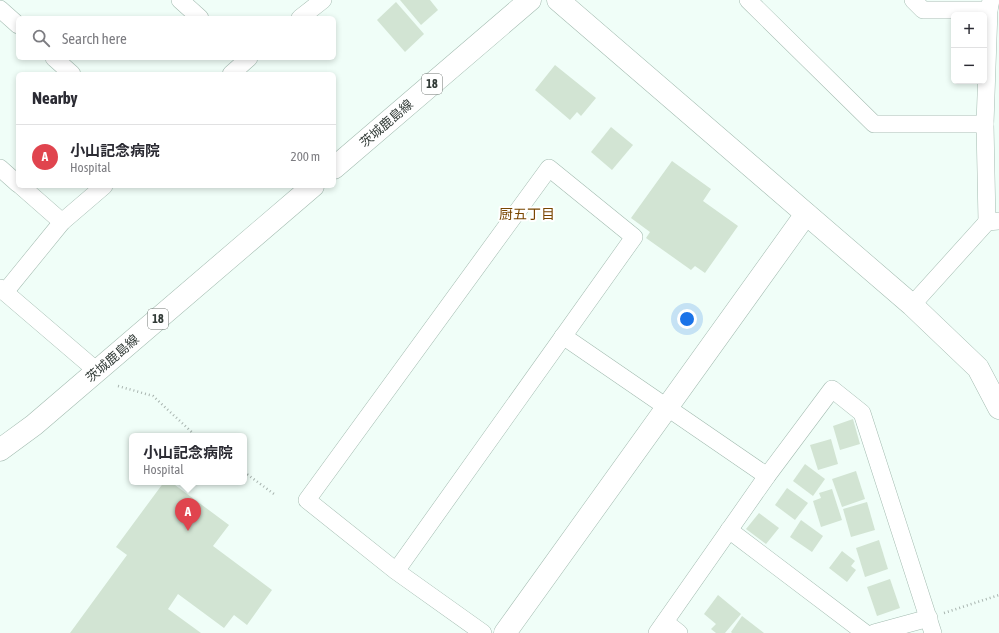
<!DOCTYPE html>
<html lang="en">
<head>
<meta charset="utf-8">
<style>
	body { margin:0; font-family:"Asap Condensed","Noto Sans JP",sans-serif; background:#f7f7f7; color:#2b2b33 }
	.controls { position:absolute; right:12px; top:12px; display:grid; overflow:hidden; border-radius:6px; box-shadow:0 2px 6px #0003 }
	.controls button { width:36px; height:36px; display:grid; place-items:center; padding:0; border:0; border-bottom:1px solid #e1e1e2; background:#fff; color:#2b2b33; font:20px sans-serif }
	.you { position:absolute; left:687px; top:319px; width:14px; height:14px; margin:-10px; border:3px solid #fff; border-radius:50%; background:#1a73e8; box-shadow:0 0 0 6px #1a73e833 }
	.badge { display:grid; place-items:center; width:26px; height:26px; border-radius:50%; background:#0f766e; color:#fff; font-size:13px; font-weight:700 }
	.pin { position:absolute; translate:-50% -33px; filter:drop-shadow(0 1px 2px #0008) }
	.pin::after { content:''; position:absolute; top:21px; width:14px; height:12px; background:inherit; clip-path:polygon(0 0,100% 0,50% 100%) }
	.popup { position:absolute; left:129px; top:433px; width:118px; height:52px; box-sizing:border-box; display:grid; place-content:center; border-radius:6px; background:#fff; filter:drop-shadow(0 1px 3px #0005); font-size:13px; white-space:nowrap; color:#7c7c81 }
	.popup b { font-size:15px; color:#2b2b33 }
	.popup::after { content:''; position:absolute; left:50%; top:100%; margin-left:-8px; border:8px solid transparent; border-top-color:#fff }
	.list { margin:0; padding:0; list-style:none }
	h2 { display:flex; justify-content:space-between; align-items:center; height:52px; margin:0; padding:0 16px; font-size:17px }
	h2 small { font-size:13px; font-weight:400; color:#7c7c81 }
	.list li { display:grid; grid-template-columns:26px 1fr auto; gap:12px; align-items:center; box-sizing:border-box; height:64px; padding:0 16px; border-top:1px solid #e1e1e2 }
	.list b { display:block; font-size:15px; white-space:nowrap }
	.list p { margin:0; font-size:13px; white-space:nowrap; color:#7c7c81 }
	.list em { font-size:13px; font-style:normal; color:#7c7c81 }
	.icon { flex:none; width:22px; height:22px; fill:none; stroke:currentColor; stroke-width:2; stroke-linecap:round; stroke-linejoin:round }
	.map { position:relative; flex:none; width:999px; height:633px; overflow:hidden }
	.search { position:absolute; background:#fff; box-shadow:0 2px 6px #0003; left:16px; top:16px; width:320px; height:44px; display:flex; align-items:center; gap:10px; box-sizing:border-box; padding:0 14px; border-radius:6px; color:#7c7c81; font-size:15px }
	.panel { position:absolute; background:#fff; box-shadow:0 2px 6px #0003; left:16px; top:72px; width:320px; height:116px; border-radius:6px }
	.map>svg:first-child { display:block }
</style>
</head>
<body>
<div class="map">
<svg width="999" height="633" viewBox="0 0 999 633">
	<rect width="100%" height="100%" fill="#f0fef8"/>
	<g fill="#d2e4d3">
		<polygon points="400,0 430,0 438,10 421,25"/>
		<polygon points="396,2 424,34 405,52 377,20"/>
		<polygon points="555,65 596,98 581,116 577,112 570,120 535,90"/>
		<polygon points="611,127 633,145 612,170 591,152"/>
		<polygon points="672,161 711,189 703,201 738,226 705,273 695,266 691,270 646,238 650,232 631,218"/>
		<polygon points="853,419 860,444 840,450 833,426"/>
		<polygon points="831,439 838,464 818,470 810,445"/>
		<polygon points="805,464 825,479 813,496 793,481"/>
		<polygon points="856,471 865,499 842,507 832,479"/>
		<polygon points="164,482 171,482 229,525 213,546 272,590 247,625 234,615 224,628 178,594 168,609 201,633 70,633 127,555 116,547"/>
		<polygon points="787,488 808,503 795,520 775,505"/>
		<polygon points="832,489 842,520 821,527 813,501 821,498 819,493"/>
		<polygon points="867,502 875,530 851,537 843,509"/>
		<polygon points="759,513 779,528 766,544 746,529"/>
		<polygon points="801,520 823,536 812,552 790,537"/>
		<polygon points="879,540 888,569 865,577 856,548"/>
		<polygon points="842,551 855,561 851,566 856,570 847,582 829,568"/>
		<polygon points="890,579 900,608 877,616 867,587"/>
		<polygon points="718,595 741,614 725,633 716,633 711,629 716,624 704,614"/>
		<polygon points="742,616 764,633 732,633 731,632"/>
	</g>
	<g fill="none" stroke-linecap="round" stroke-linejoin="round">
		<g stroke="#a3bbb0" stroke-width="18">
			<g id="street">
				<polyline points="180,0 200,18"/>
				<polyline points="748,0 874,124 985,124"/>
				<polyline points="913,0 923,10 989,10"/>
				<polyline points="0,9 18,25"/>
				<polyline points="300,18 323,0"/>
				<polyline points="54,58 72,74"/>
				<polyline points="231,74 249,58"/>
				<polyline points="0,168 18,184"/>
				<polyline points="21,186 62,222"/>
				<polyline points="987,222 985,124 989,10 991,0"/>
				<polyline points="0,288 97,371"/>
				<polyline points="5,292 62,222 104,186"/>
				<polyline points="912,305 987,222 999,221"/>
				<polyline points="563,336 767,476"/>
				<polyline points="729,530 865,633"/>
				<polyline points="396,571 634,237 549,168 307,500 396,571 483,633"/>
				<polyline points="665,622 679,633"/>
				<polyline points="657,633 767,476 832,389 862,413 933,633"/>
				<polyline points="874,633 929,618"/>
			</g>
		</g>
		<g stroke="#a3bbb0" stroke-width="23">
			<g id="secondary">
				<polyline points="558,0 912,305 978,368 999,408"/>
				<polyline points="505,633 806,214"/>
			</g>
		</g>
		<g stroke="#a3bbb0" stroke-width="23">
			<g id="primary">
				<polyline points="334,168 530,0"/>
				<polyline points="0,450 34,425 313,186"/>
			</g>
		</g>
		<g stroke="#a8b4af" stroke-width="2.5" stroke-dasharray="1 3" stroke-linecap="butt">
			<polyline points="118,386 153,396 196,436"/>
			<polyline points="244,472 274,494"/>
			<polyline points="944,613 999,595"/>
		</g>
		<use href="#street" stroke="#fff" stroke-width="17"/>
		<use href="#secondary" stroke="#fff" stroke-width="22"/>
		<use href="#primary" stroke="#fff" stroke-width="22"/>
	</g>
	<g text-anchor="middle" stroke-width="4" stroke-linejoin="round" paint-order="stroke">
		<g fill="#fff" stroke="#707673" stroke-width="1">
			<rect x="422" y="74" width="20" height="20" rx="3"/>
			<rect x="148" y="309" width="20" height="20" rx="3"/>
		</g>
		<g font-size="12" font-weight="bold" fill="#323b37">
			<text x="432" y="88">18</text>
			<text x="158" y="323">18</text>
		</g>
		<g font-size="13" fill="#323b37" stroke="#fff">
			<text transform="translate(386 123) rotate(-41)" y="5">茨城鹿島線</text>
			<text transform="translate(112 358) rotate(-41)" y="5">茨城鹿島線</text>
		</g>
		<g font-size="14" fill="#784600" stroke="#fff">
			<text x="527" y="219">厨五丁目</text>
		</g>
	</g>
</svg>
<div class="controls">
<button>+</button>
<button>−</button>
</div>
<div class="you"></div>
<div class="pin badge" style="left:188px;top:531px;background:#e0444e">A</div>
<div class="popup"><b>小山記念病院</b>Hospital</div>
<div class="search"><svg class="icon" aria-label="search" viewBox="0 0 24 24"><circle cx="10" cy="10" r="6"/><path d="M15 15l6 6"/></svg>Search here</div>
<section class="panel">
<h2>Nearby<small></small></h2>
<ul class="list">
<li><span class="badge" style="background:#e0444e">A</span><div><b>小山記念病院</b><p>Hospital</p></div><em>200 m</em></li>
</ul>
</section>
</div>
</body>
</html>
